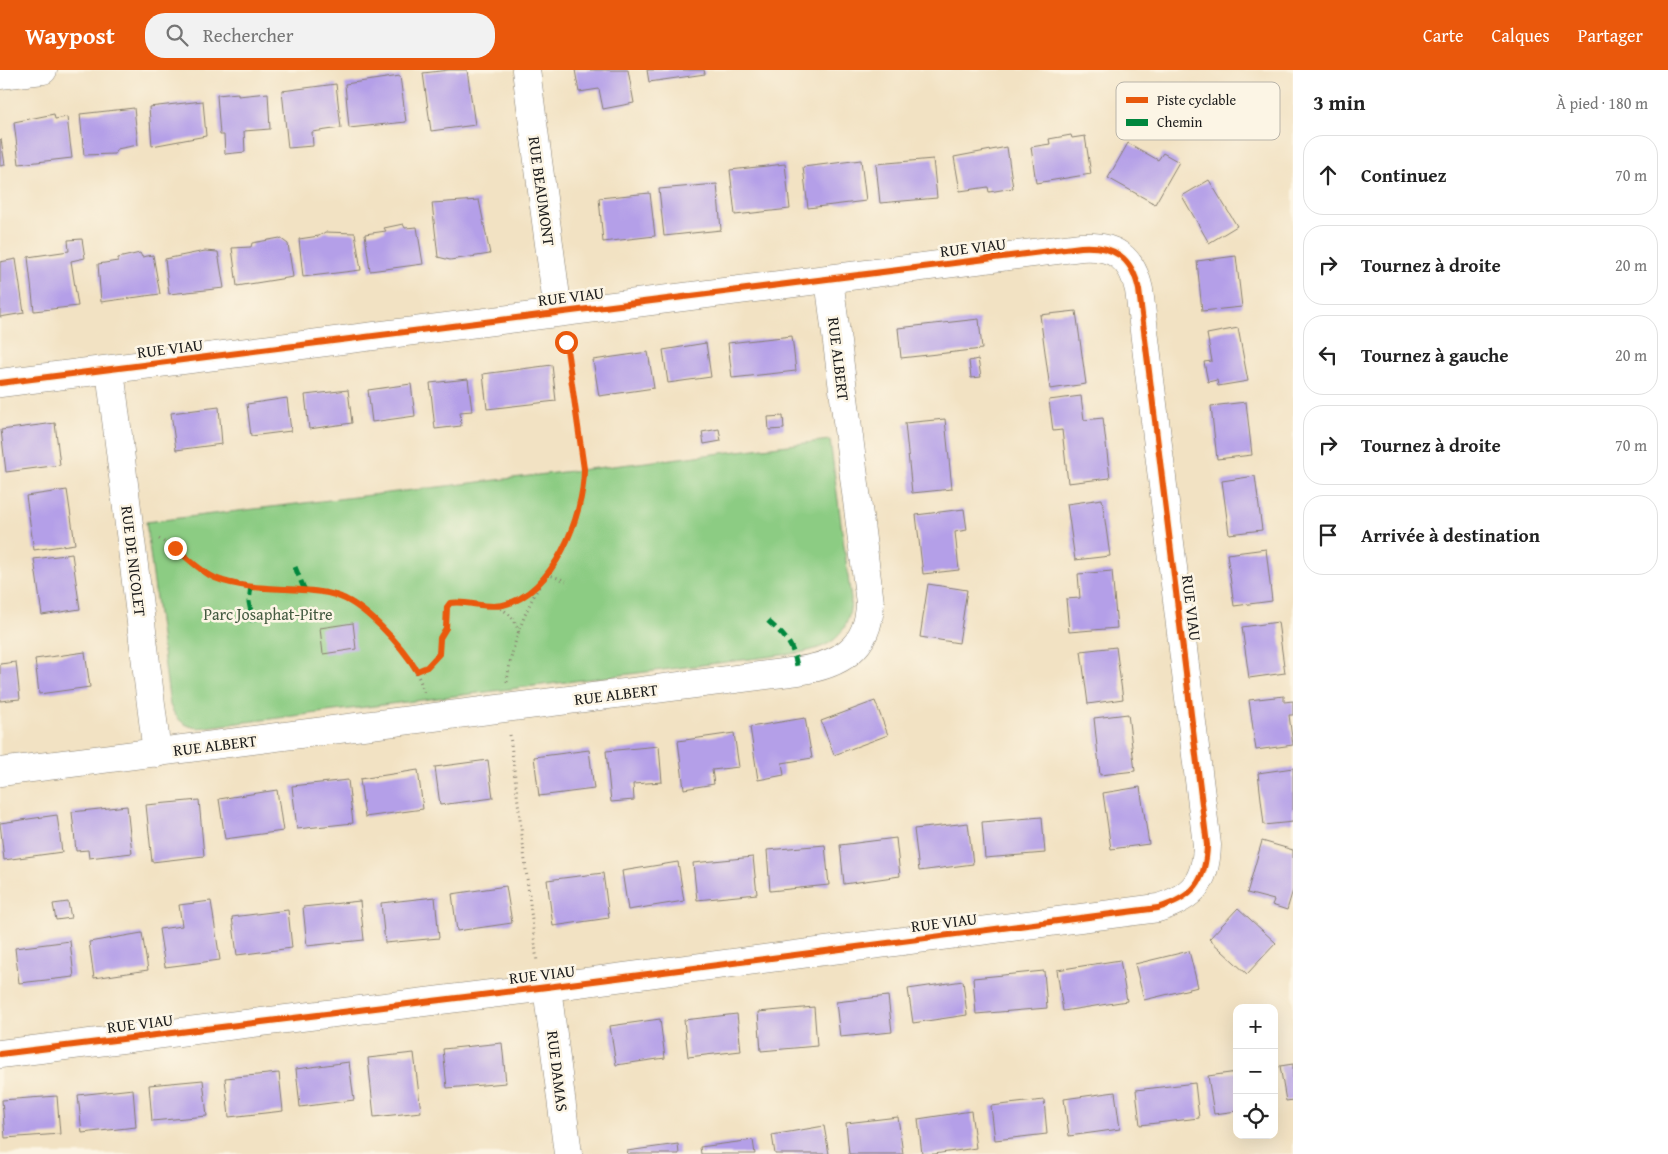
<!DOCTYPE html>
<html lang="fr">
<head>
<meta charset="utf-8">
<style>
	body { margin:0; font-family:"Gentium Book Plus",serif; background:#f2f2f2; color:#222 }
	.controls { position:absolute; right:15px; bottom:15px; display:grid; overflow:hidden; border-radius:10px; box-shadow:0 5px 20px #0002 }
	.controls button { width:45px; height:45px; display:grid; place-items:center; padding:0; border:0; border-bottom:1px solid #e0e0e0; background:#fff; color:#222; font:25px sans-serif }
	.stop { position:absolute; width:15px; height:15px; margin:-11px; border:4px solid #ea580c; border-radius:50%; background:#fff }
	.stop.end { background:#ea580c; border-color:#fff; box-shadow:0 1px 5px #0008 }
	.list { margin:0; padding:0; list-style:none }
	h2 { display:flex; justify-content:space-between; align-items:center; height:65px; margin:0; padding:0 20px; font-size:21px }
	h2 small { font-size:16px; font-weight:400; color:#767676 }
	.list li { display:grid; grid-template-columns:32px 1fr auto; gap:15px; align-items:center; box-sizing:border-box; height:80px; margin:0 10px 10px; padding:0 10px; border:1px solid #e0e0e0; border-radius:20px }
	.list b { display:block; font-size:19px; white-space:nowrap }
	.list em { font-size:16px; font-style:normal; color:#767676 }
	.icon { flex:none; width:28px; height:28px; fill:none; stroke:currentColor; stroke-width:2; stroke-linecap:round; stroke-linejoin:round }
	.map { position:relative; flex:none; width:1293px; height:1084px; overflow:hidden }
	header { display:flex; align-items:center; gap:30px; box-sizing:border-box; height:70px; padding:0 25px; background:#ea580c; color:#fff }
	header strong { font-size:24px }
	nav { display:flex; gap:28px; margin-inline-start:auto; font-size:18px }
	.search { width:350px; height:45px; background:#f2f2f2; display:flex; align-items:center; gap:12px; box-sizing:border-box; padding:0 18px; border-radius:20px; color:#767676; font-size:19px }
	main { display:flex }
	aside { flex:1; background:#fff }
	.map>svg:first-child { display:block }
</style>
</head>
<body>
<header>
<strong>Waypost</strong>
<div class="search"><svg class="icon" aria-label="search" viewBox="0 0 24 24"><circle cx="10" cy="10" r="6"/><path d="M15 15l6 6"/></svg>Rechercher</div>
<nav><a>Carte</a><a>Calques</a><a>Partager</a></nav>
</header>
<main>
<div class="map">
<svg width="1293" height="1084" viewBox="0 0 1293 1084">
	<rect width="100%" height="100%" fill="#fcf5e5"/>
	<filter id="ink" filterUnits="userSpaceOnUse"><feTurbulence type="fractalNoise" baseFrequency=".02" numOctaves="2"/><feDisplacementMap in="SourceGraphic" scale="10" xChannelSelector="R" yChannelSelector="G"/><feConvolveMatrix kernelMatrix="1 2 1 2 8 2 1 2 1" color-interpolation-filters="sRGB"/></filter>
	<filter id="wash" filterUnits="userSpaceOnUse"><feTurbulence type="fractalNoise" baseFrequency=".0096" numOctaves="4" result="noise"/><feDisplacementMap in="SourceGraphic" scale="20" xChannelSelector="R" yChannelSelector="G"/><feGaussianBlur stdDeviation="1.12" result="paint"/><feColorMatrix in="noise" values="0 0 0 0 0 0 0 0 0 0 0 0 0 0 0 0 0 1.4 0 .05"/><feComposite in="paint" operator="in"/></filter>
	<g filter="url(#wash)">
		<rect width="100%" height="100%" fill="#f2e2c3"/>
		<path fill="#8ccc83" stroke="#547450" d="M830 370 851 529C849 566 832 577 798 583L198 658C183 656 176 649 170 635L146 452Z"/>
		<g id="blocks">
			<g fill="#b49fe8">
				<polygon points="449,0 467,0 475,55 431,61 423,3"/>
				<polygon points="575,0 628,0 634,33 603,39 599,19 579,22"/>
				<polygon points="647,0 704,0 705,4 649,12"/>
				<polygon points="400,6 406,52 349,58 345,14"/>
				<polygon points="336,14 341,58 312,62 313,76 288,78 282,21"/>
				<polygon points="238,23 238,26 268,23 270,59 244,61 245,82 225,84 224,65 220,65 217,25"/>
				<polygon points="203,31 206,66 152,76 149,37"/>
				<polygon points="134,38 138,75 117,79 114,84 84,85 80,44"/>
				<polygon points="54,44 55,49 67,47 72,88 19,94 14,52"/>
				<polygon points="1071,65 1072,68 1085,66 1091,104 1036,113 1031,77 1050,74 1049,69"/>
				<polygon points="1,69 5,95 0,96 0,70"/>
				<polygon points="1128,73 1158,90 1163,83 1179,92 1155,134 1108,108"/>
				<polygon points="1007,77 1013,118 989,122 988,117 960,121 954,87"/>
				<polygon points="933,89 937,128 880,133 876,94"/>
				<polygon points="861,90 866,131 808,138 803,97"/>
				<polygon points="785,94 790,139 735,145 730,100"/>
				<polygon points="1209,110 1237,156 1209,173 1182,126"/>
				<polygon points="717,114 721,160 664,166 659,119"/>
				<polygon points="650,123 655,166 603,172 599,128"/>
				<polygon points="479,130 490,184 450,190 438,187 432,133"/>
				<polygon points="403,154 405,158 417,157 423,194 370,201 365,164 386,161 384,158"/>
				<polygon points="325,162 355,163 361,200 303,207 299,169 319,166"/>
				<polygon points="280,168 288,174 293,207 237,216 232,178 251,177 252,173"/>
				<polygon points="82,169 85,188 71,191 78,236 34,241 28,187 69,181 68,170"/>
				<polygon points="205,181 218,182 224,218 169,224 165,189"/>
				<polygon points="140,183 142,187 153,185 160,224 101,232 98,194 118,191 118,188"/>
				<polygon points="1236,186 1242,237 1202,241 1197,191"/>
				<polygon points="16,189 24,243 0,247 0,192"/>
				<polygon points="1076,241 1086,314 1050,319 1040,245"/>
				<polygon points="979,249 982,279 901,288 898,258"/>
				<polygon points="1238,258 1248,311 1218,316 1217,310 1208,312 1204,292 1212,291 1207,264"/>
				<polygon points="792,266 796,301 732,308 728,273"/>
				<polygon points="706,273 711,307 668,313 663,280"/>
				<polygon points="648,282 654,318 599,326 593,290"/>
				<polygon points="978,289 981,307 971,308 969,291"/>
				<polygon points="552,295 556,331 487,339 483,304"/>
				<polygon points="468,309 472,341 460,342 461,356 435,359 430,313"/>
				<polygon points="411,314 415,346 372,352 368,320"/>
				<polygon points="348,320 352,353 309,359 305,325"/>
				<polygon points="1081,326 1084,350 1103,348 1110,408 1068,413 1062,360 1053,361 1049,330"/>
				<polygon points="287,328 291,361 251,366 247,334"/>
				<polygon points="1246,332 1252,385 1217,389 1211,336"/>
				<polygon points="219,337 222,374 176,380 171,343"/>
				<polygon points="783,346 784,359 769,360 768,347"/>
				<polygon points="945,349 952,419 912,423 905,353"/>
				<polygon points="55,353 60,395 6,402 1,360"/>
				<polygon points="719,359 721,371 704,374 702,362"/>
				<polygon points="1255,406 1262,460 1229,464 1222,411"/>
				<polygon points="67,420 75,474 34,480 26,426"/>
				<polygon points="1102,429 1110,486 1075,490 1067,434"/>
				<polygon points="964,439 967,460 955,462 959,500 923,504 916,445"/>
				<polygon points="1266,479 1272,531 1234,536 1227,484"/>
				<polygon points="72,484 80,539 42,545 34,489"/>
				<polygon points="1112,501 1117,558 1069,562 1066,529 1080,528 1078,504"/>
				<polygon points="928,514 967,520 959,573 920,567"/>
				<polygon points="1278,552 1285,603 1249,608 1242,557"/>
				<polygon points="353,553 356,579 323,584 320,558"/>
				<polygon points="1116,577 1123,629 1088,634 1081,581"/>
				<polygon points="85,582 90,617 39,624 35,589"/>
				<polygon points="16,592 20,629 0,631 0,594"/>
				<polygon points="1284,626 1284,632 1293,631 1293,645 1289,645 1293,675 1256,680 1249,630"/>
				<polygon points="875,631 888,665 834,685 821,651"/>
				<polygon points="1128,644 1135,701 1100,705 1094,648"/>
				<polygon points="805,648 812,688 782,693 784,705 758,710 750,657"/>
				<polygon points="734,663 739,697 712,700 714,714 684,719 678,671"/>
				<polygon points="659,676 662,712 633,714 634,730 611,732 606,681"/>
				<polygon points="589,680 594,719 539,726 534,687"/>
				<polygon points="488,690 493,728 440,735 435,697"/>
				<polygon points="1293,698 1293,752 1264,755 1258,703"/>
				<polygon points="418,700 423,739 365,747 360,709"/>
				<polygon points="348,710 353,753 297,759 292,716"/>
				<polygon points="1140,717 1149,774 1111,779 1103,723"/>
				<polygon points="277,720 283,761 225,769 219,729"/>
				<polygon points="199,730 204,786 152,792 146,735"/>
				<polygon points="127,736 132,783 89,788 88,780 76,781 72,742"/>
				<polygon points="57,745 62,782 4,790 0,753"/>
				<polygon points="1042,747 1045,783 985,788 982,752"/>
				<polygon points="968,753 973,794 919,801 914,759"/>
				<polygon points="896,768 900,806 844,814 840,775"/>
				<polygon points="1262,771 1293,780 1293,820 1287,840 1272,835 1274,830 1247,823"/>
				<polygon points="825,775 829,815 770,821 767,780"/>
				<polygon points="753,787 757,824 697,830 693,793"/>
				<polygon points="678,792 684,831 628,840 622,801"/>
				<polygon points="603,803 609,848 553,856 547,810"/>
				<polygon points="506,816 512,853 457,861 452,824"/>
				<polygon points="435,827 439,868 385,873 381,833"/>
				<polygon points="211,831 220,890 165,897 159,859 182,856 179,835"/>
				<polygon points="360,831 364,870 307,876 303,837"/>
				<polygon points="68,832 71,848 56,850 53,834"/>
				<polygon points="1238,838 1276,873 1247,904 1209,869"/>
				<polygon points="288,840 292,878 237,885 232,847"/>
				<polygon points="142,863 148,900 94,908 89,872"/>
				<polygon points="70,871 74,907 19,913 15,878"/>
				<polygon points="1189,881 1198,917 1144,930 1135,894"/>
				<polygon points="1120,890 1127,931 1063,941 1057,900"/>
				<polygon points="1044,901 1047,938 976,944 973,908"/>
				<polygon points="963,911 967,945 913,953 908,919"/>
				<polygon points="888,926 892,962 840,967 836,932"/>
				<polygon points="814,937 817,976 761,981 758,942"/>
				<polygon points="737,944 741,981 688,987 684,950"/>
				<polygon points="660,949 665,988 616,995 610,956"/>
				<polygon points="502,973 506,1013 447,1018 443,979"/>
				<polygon points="414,983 421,1042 374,1047 368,988"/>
				<polygon points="349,992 354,1030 300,1037 296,999"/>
				<polygon points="1293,994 1293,1030 1286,1031 1280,996"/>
				<polygon points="1237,1002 1237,1041 1214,1044 1208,1006"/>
				<polygon points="279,1003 283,1041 229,1047 225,1008"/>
				<polygon points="203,1010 207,1046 152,1051 149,1015"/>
				<polygon points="1195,1013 1199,1048 1140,1055 1136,1020"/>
				<polygon points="133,1019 136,1057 82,1063 78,1025"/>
				<polygon points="1115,1022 1120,1059 1069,1066 1064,1029"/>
				<polygon points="57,1026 60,1064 5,1068 2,1030"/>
				<polygon points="1044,1030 1047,1064 995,1070 991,1036"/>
				<polygon points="971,1041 976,1078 934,1084 922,1084 918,1049"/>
				<polygon points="898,1047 903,1084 849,1084 846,1053"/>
				<polygon points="824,1056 829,1084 775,1084 772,1065"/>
				<polygon points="753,1070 755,1084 701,1084 700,1077"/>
				<polygon points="678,1074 679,1084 628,1084 627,1081"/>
			</g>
		</g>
	</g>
	<g filter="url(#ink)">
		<use href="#blocks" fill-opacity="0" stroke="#877f70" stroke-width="1"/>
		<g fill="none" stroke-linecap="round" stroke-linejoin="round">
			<g stroke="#877f70" stroke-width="29">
				<g id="minor">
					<polyline points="526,0 558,242"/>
					<polyline points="0,5 43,0"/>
					<polyline points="110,300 157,683"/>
					<path d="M0 313 1081 177C1114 175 1132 187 1139 220L1207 775C1206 812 1193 827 1158 838L547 917 0 984"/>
					<path d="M0 702 798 601C839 595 869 579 870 533L829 209"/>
					<polyline points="547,917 568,1084"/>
				</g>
			</g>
			<g stroke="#877f70" stroke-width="3" stroke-dasharray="1 4" stroke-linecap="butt">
				<path d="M159 469C177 479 201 503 219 509 231 512 243 515 255 517 285 522 321 515 349 530 362 537 375 551 386 562 405 581 416 596 424 622"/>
				<polyline points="547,504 566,511"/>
				<path d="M496 536C509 542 516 550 519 564"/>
				<path d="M417 601 427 597 439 584 440 568 446 558 447 537 450 533C467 530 485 539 503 535 554 523 583 447 584 399L566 268"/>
				<path d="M507 612C511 578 523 544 540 515"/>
				<polyline points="510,665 537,892"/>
			</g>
			<use href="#minor" stroke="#fff" stroke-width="28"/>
			<g stroke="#00873e" stroke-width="5" stroke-dasharray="10 5" stroke-linecap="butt">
				<polyline points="295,497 305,521"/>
				<polyline points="251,516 249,532 253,552"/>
				<path d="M768 551C788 569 793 574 798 601"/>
			</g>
			<g stroke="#fcf5e5" stroke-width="9">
				<path id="cycleway" d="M0 313 1081 177C1114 175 1132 187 1139 220L1207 775C1206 812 1193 827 1158 838L547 917 0 984"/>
			</g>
			<use href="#cycleway" stroke="#e8590c" stroke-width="6"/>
		</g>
	</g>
	<g fill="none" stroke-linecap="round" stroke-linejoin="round" filter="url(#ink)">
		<path stroke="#ea580c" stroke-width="6" d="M175 478C188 488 200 501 215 508 237 517 263 518 286 519 302 520 320 520 335 525 364 533 402 576 417 601L427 597 439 584 440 568 446 558 447 537 450 533C467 530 485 539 503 535 553 524 584 446 584 399L566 272"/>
	</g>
	<g text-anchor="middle" stroke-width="5" stroke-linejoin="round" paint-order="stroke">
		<g font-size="16" fill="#1c1c1c" stroke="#fcf5e5">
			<text transform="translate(542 121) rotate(82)" y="6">RUE BEAUMONT</text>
			<text transform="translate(973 177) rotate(-7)" y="6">RUE VIAU</text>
			<text transform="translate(571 226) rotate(-7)" y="6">RUE VIAU</text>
			<text transform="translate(170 278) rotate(-7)" y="6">RUE VIAU</text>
			<text transform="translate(839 289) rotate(83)" y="6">RUE ALBERT</text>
			<text transform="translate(134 491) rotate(83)" y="6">RUE DE NICOLET</text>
			<text transform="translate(1192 538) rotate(83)" y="6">RUE VIAU</text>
			<text transform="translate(616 624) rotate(-7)" y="6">RUE ALBERT</text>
			<text transform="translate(215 675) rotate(-7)" y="6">RUE ALBERT</text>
			<text transform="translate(944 852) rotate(-7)" y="6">RUE VIAU</text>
			<text transform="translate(542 904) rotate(-7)" y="6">RUE VIAU</text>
			<text transform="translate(140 953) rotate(-7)" y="6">RUE VIAU</text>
			<text transform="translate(558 1001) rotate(83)" y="6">RUE DAMAS</text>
		</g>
		<g font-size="16" fill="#435a40" stroke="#fcf5e5">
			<text x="268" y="550">Parc Josaphat-Pitre</text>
		</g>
	</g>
	<rect x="1116" y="12" width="164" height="58" rx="8" fill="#fcf5e5" stroke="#b9b4a9" stroke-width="1"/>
	<rect x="1126" y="27" width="22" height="6" fill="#e8590c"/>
	<rect x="1126" y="49" width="22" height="7" fill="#00873e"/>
	<g font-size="14" fill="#1c1c1c">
		<text x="1157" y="35">Piste cyclable</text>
		<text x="1157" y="57">Chemin</text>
	</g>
</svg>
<div class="controls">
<button>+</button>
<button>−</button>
<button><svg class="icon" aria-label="locate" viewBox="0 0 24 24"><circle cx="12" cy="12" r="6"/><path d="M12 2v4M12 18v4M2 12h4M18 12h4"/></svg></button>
</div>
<div class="stop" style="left:566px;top:272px"></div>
<div class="stop end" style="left:175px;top:478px"></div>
</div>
<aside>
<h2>3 min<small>À pied · 180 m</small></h2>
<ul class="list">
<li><svg class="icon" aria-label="ahead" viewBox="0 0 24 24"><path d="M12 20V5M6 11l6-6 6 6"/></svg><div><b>Continuez</b></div><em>70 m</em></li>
<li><svg class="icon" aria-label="right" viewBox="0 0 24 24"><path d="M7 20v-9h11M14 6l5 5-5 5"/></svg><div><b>Tournez à droite</b></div><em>20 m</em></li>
<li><svg class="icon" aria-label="left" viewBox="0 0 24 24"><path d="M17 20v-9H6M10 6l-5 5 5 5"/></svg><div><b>Tournez à gauche</b></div><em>20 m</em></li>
<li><svg class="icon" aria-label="right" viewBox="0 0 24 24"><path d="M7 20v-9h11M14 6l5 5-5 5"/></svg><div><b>Tournez à droite</b></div><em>70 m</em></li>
<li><svg class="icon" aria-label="arrive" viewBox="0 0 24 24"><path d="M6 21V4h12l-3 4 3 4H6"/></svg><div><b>Arrivée à destination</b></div></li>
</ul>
</aside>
</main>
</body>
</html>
